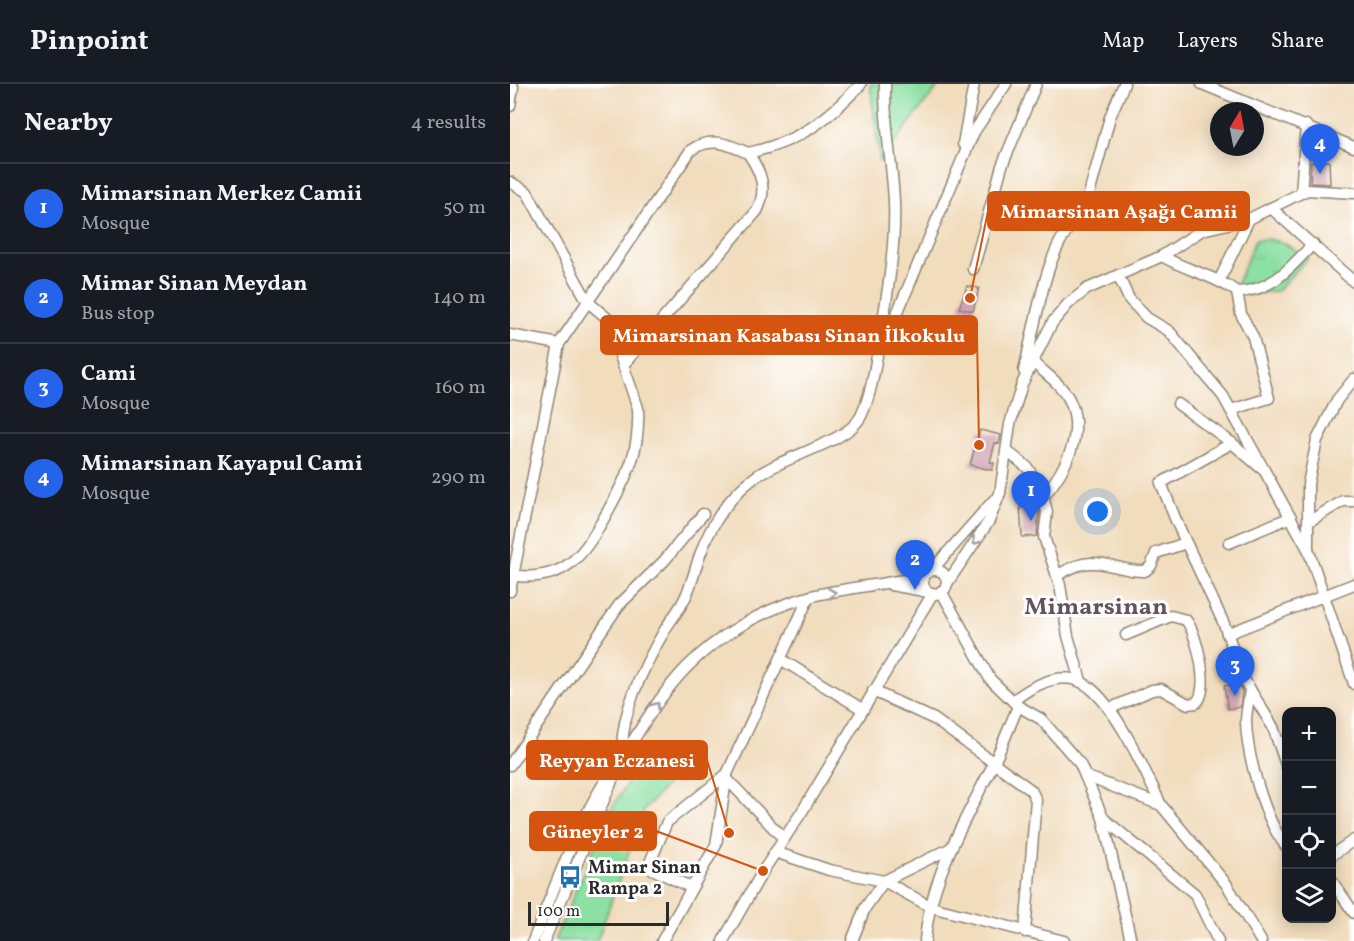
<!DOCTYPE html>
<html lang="en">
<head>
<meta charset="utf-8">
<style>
	body { margin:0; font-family:Vollkorn,serif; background:#20242c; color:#f1f3f6 }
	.controls { position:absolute; right:18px; bottom:18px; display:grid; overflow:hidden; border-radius:12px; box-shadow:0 3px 15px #0003 }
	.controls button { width:54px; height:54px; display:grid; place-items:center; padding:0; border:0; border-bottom:2px solid #363941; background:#171b24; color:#f1f3f6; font:30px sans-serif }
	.compass { position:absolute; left:700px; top:18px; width:54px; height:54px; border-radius:50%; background:#171b24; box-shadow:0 3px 15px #0003; rotate:10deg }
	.scale { position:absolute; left:18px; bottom:15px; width:141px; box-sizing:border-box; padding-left:6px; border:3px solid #2b2b2b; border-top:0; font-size:16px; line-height:21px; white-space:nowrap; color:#2b2b2b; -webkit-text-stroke:4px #fff; paint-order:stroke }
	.you { position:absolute; left:588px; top:428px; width:21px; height:21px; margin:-15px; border:4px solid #fff; border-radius:50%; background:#1a73e8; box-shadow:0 0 0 9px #1a73e833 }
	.badge { display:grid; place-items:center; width:39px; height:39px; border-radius:50%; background:#2563eb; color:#fff; font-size:20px; font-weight:700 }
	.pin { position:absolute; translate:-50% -50px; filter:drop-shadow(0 2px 3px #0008) }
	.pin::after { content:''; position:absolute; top:32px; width:21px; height:18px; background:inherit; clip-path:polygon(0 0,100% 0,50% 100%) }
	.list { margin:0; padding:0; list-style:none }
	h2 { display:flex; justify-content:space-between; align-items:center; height:78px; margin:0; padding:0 24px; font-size:26px }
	h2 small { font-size:20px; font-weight:400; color:#9ea1a6 }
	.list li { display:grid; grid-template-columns:39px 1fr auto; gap:18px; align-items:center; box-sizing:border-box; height:90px; padding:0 24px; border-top:2px solid #363941 }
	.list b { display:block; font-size:22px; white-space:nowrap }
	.list p { margin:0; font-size:20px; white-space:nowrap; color:#9ea1a6 }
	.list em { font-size:20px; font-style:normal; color:#9ea1a6 }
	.icon { flex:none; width:33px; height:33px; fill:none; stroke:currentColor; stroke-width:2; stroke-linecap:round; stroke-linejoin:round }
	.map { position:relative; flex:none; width:844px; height:857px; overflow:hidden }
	header { display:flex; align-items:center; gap:36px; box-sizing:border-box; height:84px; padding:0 30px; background:#171b24; border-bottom:2px solid #363941 }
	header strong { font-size:28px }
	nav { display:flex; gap:33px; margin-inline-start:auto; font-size:21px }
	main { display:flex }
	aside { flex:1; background:#171b24 }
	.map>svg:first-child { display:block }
</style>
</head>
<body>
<header>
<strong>Pinpoint</strong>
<nav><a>Map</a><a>Layers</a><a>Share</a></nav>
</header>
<main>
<aside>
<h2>Nearby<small>4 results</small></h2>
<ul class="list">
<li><span class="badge">1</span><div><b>Mimarsinan Merkez Camii</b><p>Mosque</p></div><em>50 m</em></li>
<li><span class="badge">2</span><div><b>Mimar Sinan Meydan</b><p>Bus stop</p></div><em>140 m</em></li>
<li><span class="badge">3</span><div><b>Cami</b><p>Mosque</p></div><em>160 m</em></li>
<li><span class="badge">4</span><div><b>Mimarsinan Kayapul Cami</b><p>Mosque</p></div><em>290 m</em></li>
</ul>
</aside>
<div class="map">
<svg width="844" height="857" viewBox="0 0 844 857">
	<defs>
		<pattern id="park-tufts" width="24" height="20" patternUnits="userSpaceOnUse" patternTransform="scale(1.5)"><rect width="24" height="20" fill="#8be0a2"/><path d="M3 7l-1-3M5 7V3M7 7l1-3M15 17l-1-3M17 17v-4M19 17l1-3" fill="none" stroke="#78c08c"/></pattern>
	</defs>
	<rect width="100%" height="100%" fill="#fff"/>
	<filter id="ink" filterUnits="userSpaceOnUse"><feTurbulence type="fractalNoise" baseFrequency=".0167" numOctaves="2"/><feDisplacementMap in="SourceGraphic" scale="12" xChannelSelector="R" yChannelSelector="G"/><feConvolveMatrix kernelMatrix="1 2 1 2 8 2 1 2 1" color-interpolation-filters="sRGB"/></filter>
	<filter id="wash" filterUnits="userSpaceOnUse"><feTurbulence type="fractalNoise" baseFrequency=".008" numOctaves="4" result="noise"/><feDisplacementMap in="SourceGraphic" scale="24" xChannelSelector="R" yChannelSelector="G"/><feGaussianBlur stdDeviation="1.35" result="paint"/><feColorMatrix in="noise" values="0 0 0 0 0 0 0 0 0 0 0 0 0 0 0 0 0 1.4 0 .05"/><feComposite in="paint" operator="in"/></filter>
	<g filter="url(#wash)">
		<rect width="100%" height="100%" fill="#f1dcbc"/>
		<g fill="#8be0a2" stroke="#5b8666" stroke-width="1.5">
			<polygon points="360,0 430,0 370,77"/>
			<polygon points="138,666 168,688 134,726 87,857 44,857 100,727"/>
		</g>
		<polygon fill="url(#park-tufts)" stroke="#5b8666" stroke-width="1.5" points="758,155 772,158 798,174 767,207 737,210 724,207 745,156"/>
		<g id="blocks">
			<g fill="#cf9fb1">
				<polygon points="819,77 820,100 800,99 801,78"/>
				<polygon points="457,202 469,204 463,227 449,224"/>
				<polygon points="470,346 491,351 489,360 485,359 480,378 484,379 482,386 460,381"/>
				<polygon points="527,420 529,428 527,452 512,453 510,421"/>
				<polygon points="728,600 732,607 730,623 718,625 714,602"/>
			</g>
		</g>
	</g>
	<g filter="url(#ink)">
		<use href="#blocks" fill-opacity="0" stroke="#8e8474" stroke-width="1.5"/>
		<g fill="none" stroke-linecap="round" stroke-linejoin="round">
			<g stroke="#8e8474" stroke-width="13">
				<g id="minor">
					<polyline points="692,0 844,63"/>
					<polyline points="0,3 3,3 0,22"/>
					<polyline points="453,60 464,0"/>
					<path d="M238 69C289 58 316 37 351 0"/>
					<path d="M0 98 17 108 78 218 97 234 128 324C130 366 119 389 99 425 75 469 57 500 0 491"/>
					<polyline points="791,109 796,41"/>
					<polyline points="761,124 844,198"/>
					<polyline points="574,129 600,33 614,0"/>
					<path d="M652 172C677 187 704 191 727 208L731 230 743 253 759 314 721 326"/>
					<polyline points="463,185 492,82 526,0"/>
					<polyline points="608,191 619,215 637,234 659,247 713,312 798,465"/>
					<polyline points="710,195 739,135"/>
					<path d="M727 208C762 207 780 184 803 160"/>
					<polyline points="371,245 386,232 464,48 496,0"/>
					<polyline points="0,251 49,260"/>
					<path d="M523 278C535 289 551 300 559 315 576 349 555 387 533 413"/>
					<path d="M514 287C544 153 549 74 711 141"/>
					<polyline points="844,295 827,316 807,356 798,400 798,465 844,600"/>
					<polyline points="668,320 722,359 751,384"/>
					<polyline points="722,359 651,399 667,439 714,540 733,594 763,643 776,681"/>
					<polyline points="498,368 517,383 531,404 537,428 534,453 550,501 558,552 571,597"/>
					<polyline points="798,438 833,417 844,417"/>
					<polyline points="719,459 781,433"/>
					<polyline points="422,486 484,416"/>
					<circle cx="425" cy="498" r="12"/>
					<path d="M547 491C558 486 570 478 583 479 601 479 616 488 635 487L641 482 646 469 676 459"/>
					<polyline points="381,501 419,508"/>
					<polyline points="436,501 479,437 490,409 500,340 512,300 542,239 558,220 577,205 652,172 692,146 739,135 797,106 844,109"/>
					<path d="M0 507 49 260 181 66C201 52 218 60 238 69 251 88 258 105 247 127L113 281"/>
					<polyline points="431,507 480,595 508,622 531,635 570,680 593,734 621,857"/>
					<polyline points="717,550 844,500"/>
					<polyline points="272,576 352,625"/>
					<path d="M740 605C739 616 736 628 736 638 737 672 755 737 776 762"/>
					<polyline points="363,607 424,635 521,706 526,716 515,848"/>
					<path d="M503 617C520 603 549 587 571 598 603 613 636 689 651 721"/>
					<path d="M599 625 642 606 651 605 678 620 686 619C701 606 687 550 676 536L661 532 616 551"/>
					<path d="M112 674C132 643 150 611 176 584 208 551 254 525 298 513 336 503 377 501 415 491"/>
					<polyline points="0,681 109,521 154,477 193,430"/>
					<polyline points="575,692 651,721 717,801 751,857"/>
					<polyline points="217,695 274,755"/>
					<polyline points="593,734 685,810 708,857"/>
					<polyline points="265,768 319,786 374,797 421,823 554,857"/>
					<polyline points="822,771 844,756"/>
					<polyline points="822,797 844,829"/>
					<polyline points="180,803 138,783 157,738 217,690 299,513"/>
					<path d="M23 857C46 802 66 741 99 691"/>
					<path d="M34 857 113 671C108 632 136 578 156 544 162 534 170 525 175 514 182 500 185 485 190 471 200 442 219 412 244 394 272 372 338 359 351 332 361 311 364 288 368 266 376 218 386 166 384 117 382 78 374 40 375 0"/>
					<polyline points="152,857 206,761 217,690"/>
					<polyline points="213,857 253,787 293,726 423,509"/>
					<polyline points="342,857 355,824 374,797 441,764"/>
					<path d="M415 857C420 794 455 736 483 681 492 662 500 642 508 622"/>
				</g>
			</g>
			<use href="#minor" stroke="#fff" stroke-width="10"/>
		</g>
		<defs><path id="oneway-chevron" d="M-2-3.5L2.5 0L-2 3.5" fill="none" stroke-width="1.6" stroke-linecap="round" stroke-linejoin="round" transform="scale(1.5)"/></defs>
		<g stroke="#a0a0a0">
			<use href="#oneway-chevron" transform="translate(466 457) rotate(124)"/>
			<use href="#oneway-chevron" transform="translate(322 509) rotate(-9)"/>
			<use href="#oneway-chevron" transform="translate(146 622) rotate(-55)"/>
		</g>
	</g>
	<defs>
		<g id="bus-bare" transform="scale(1.8)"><path d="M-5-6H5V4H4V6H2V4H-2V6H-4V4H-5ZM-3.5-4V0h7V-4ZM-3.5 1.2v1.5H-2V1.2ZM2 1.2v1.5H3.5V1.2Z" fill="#1f6fb2" stroke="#fff" stroke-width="2.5" paint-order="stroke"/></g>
	</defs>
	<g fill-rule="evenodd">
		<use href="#bus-bare" x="60" y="793"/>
	</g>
	<g text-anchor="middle" stroke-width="6" stroke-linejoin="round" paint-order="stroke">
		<g font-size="18" font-weight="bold" fill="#2b2b2b" stroke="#fff" text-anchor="start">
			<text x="78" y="789">Mimar Sinan<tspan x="78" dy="21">Rampa 2</tspan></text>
		</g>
		<g font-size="24" font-weight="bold" fill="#64545a" stroke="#fff">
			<text x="586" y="530">Mimarsinan</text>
		</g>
	</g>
	<path fill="none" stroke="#d5540f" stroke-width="2" d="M460 214L478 127M469 361L467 251M219 749L197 676M253 787L146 747"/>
	<g fill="#d5540f" stroke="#fff" stroke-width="2">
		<circle cx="460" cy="214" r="6"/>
		<circle cx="469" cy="361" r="6"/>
		<circle cx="219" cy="749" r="6"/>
		<circle cx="253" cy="787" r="6"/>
	</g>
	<g fill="#d5540f" stroke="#d5540f" stroke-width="2">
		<rect x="478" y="108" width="261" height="38" rx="6"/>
		<rect x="91" y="232" width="376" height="38" rx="6"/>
		<rect x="17" y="657" width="180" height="38" rx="6"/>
		<rect x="20" y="728" width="126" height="38" rx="6"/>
	</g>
	<g font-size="20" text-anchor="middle" font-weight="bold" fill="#fff">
		<text x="609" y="134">Mimarsinan Aşağı Camii</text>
		<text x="279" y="258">Mimarsinan Kasabası Sinan İlkokulu</text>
		<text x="107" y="683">Reyyan Eczanesi</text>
		<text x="83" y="754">Güneyler 2</text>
	</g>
</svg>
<div class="controls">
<button>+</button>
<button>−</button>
<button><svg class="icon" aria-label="locate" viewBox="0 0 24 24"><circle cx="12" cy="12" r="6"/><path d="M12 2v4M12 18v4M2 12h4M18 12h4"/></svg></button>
<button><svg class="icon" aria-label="layers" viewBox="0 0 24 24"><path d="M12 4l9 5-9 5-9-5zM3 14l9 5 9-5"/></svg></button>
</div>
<svg class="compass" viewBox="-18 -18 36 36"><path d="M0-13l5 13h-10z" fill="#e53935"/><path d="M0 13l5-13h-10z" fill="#9ea1a6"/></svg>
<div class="scale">100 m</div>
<div class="you"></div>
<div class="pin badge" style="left:521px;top:437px">1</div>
<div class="pin badge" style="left:405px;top:506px">2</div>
<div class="pin badge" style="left:725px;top:612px">3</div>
<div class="pin badge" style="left:810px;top:90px">4</div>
</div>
</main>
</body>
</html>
